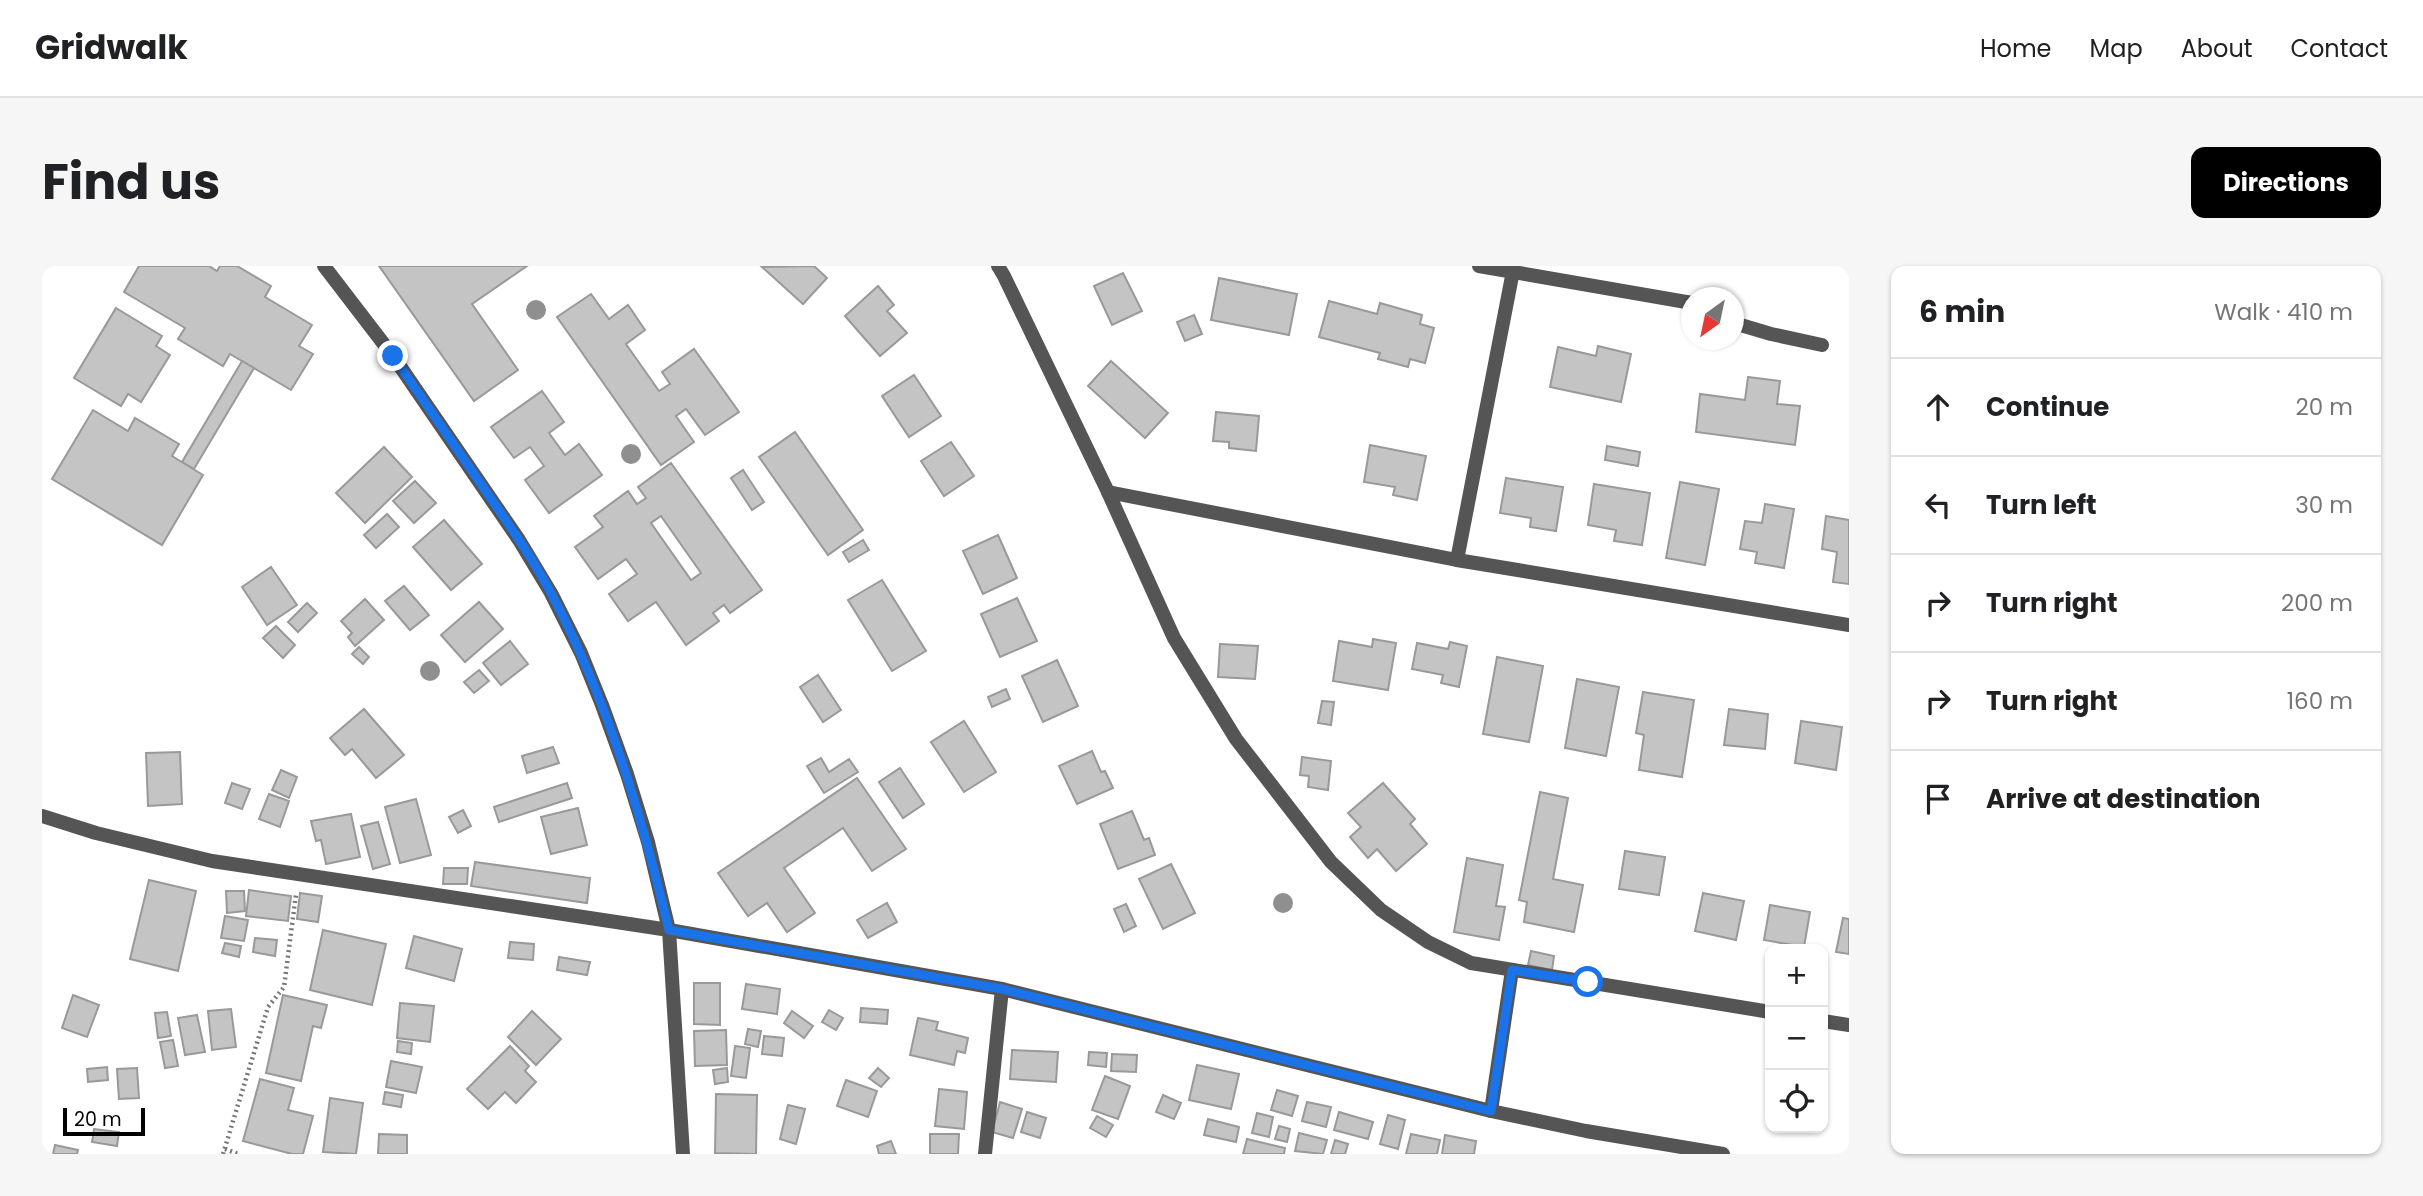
<!DOCTYPE html>
<html lang="en">
<head>
<meta charset="utf-8">
<style>
	body { margin:0; font-family:Poppins,sans-serif; background:#f6f6f6; color:#202124 }
	.controls { position:absolute; right:21px; bottom:21px; display:grid; overflow:hidden; border-radius:14px; box-shadow:0 2px 5px #0004 }
	.controls button { width:63px; height:63px; display:grid; place-items:center; padding:0; border:0; border-bottom:2px solid #e0e0e0; background:#fff; color:#202124; font:35px sans-serif }
	.compass { position:absolute; left:1639px; top:21px; width:63px; height:63px; border-radius:50%; background:#fff; box-shadow:0 2px 5px #0004; rotate:213deg }
	.scale { position:absolute; left:21px; bottom:18px; width:82px; box-sizing:border-box; padding-left:7px; border:4px solid #000; border-top:0; font-size:19px; line-height:24px; white-space:nowrap; color:#000; -webkit-text-stroke:5px #fff; paint-order:stroke }
	.stop { position:absolute; width:21px; height:21px; margin:-16px; border:5px solid #1a73e8; border-radius:50%; background:#fff }
	.stop.end { background:#1a73e8; border-color:#fff; box-shadow:0 2px 7px #0008 }
	.list { margin:0; padding:0; list-style:none }
	h2 { display:flex; justify-content:space-between; align-items:center; height:91px; margin:0; padding:0 28px; font-size:30px }
	h2 small { font-size:23px; font-weight:400; color:#757577 }
	.list li { display:grid; grid-template-columns:46px 1fr auto; gap:21px; align-items:center; box-sizing:border-box; height:98px; padding:0 28px; border-top:2px solid #e0e0e0 }
	.list b { display:block; font-size:26px; white-space:nowrap }
	.list em { font-size:23px; font-style:normal; color:#757577 }
	.icon { flex:none; width:38px; height:38px; fill:none; stroke:currentColor; stroke-width:2; stroke-linecap:round; stroke-linejoin:round }
	.map { position:relative; flex:none; width:1807px; height:888px; overflow:hidden; border-radius:14px }
	header { display:flex; align-items:center; gap:42px; box-sizing:border-box; height:98px; padding:0 35px; background:#fff; border-bottom:2px solid #e0e0e0 }
	header strong { font-size:33px }
	nav { display:flex; gap:38px; margin-inline-start:auto; font-size:24px }
	.intro { display:flex; align-items:center; justify-content:space-between; box-sizing:border-box; height:168px; padding:0 42px }
	h1 { margin:0; font-size:49px }
	.button { padding:18px 32px; border-radius:14px; background:#000; color:#fff; font-size:24px; font-weight:700 }
	main { display:flex; gap:42px; padding:0 42px }
	aside { flex:1; background:#fff; border-radius:14px; box-shadow:0 2px 5px #0004 }
	.map>svg:first-child { display:block }
</style>
</head>
<body>
<header>
<strong>Gridwalk</strong>
<nav><a>Home</a><a>Map</a><a>About</a><a>Contact</a></nav>
</header>
<div class="intro"><h1>Find us</h1><a class="button">Directions</a></div>
<main>
<div class="map">
<svg width="1807" height="888" viewBox="0 0 1807 888">
	<rect width="100%" height="100%" fill="#fff"/>
	<g fill="#c4c4c4" stroke="#999" stroke-width="2" fill-rule="evenodd">
		<polygon points="97,0 167,0 175,5 178,0 195,0 229,20 223,31 270,59 257,80 271,88 249,124 188,88 181,100 136,73 143,62 82,26"/>
		<polygon points="337,0 485,0 430,38 476,104 432,135"/>
		<polygon points="772,0 785,12 761,38 720,1"/>
		<polygon points="1081,7 1100,45 1070,59 1052,20"/>
		<polygon points="1177,12 1255,28 1247,69 1169,54"/>
		<polygon points="836,20 852,39 845,45 865,67 838,90 803,50"/>
		<polygon points="549,28 567,53 586,39 603,64 584,78 617,125 628,118 620,106 652,83 697,146 663,169 644,143 634,150 652,176 619,199 515,51"/>
		<polygon points="1287,35 1335,48 1338,37 1380,49 1378,58 1392,62 1383,97 1368,93 1366,101 1336,93 1338,87 1277,71"/>
		<polygon points="74,42 120,70 114,80 128,89 99,136 86,128 79,140 32,112"/>
		<polygon points="1152,49 1160,68 1143,75 1135,56"/>
		<polygon points="1556,80 1589,88 1579,136 1508,121 1516,81 1554,90"/>
		<polygon points="200,95 212,102 152,203 140,196"/>
		<polygon points="1069,95 1126,147 1103,172 1046,120"/>
		<polygon points="872,109 899,150 867,171 840,130"/>
		<polygon points="1706,111 1738,115 1735,138 1758,140 1753,179 1654,166 1658,128 1703,134"/>
		<polygon points="500,125 522,156 507,167 523,189 537,178 560,209 507,247 483,214 502,200 488,181 472,192 449,161"/>
		<polygon points="51,144 86,165 93,152 137,178 130,190 161,209 120,279 10,213"/>
		<polygon points="1174,146 1217,150 1214,185 1187,182 1187,176 1171,175"/>
		<polygon points="753,166 821,264 786,289 717,191"/>
		<polygon points="909,176 932,210 902,230 879,195"/>
		<polygon points="1328,179 1384,190 1375,234 1351,229 1353,221 1322,216"/>
		<polygon points="1565,180 1598,186 1596,200 1563,194"/>
		<polygon points="342,181 370,211 323,257 294,227"/>
		<path d="M629 197 720 324 688 347 682 339 671 347 677 355 644 379 614 336 586 355 567 328 595 308 584 293 556 313 533 281 561 261 552 250 586 225 595 238 604 232 596 221ZM619 250 659 307 649 314 609 257Z"/>
		<polygon points="701,204 722,236 710,244 689,212"/>
		<polygon points="1464,212 1521,221 1514,265 1488,261 1489,252 1458,247"/>
		<polygon points="373,215 394,237 372,257 351,235"/>
		<polygon points="1638,216 1677,223 1663,299 1624,292"/>
		<polygon points="1552,218 1608,227 1600,279 1572,275 1574,264 1546,259"/>
		<polygon points="1723,238 1752,243 1742,302 1713,297 1715,286 1698,283 1703,255 1720,257"/>
		<polygon points="345,248 357,261 334,282 322,269"/>
		<polygon points="1784,250 1807,254 1807,318 1791,316 1795,286 1780,283"/>
		<polygon points="402,254 440,298 409,324 371,281"/>
		<polygon points="956,269 975,312 941,328 921,285"/>
		<polygon points="821,274 827,284 807,296 801,286"/>
		<polygon points="229,301 255,339 225,359 200,321"/>
		<polygon points="840,314 884,385 850,405 806,334"/>
		<polygon points="362,320 387,349 368,364 343,335"/>
		<polygon points="975,332 995,375 958,391 939,348"/>
		<polygon points="323,333 342,354 313,380 306,371 310,367 299,355"/>
		<polygon points="437,336 461,363 423,396 399,369"/>
		<polygon points="265,337 275,347 256,366 246,356"/>
		<polygon points="234,360 253,379 241,392 221,372"/>
		<polygon points="1331,373 1354,377 1346,424 1291,415 1297,375 1330,381"/>
		<polygon points="468,375 486,398 459,419 441,397"/>
		<polygon points="1408,376 1425,380 1417,421 1399,417 1401,409 1370,403 1375,377 1406,383"/>
		<polygon points="1178,378 1216,380 1213,413 1176,411"/>
		<polygon points="317,381 327,391 321,398 310,388"/>
		<polygon points="1455,391 1501,400 1487,476 1441,468"/>
		<polygon points="1015,394 1036,440 1001,456 980,410"/>
		<polygon points="437,404 447,415 432,427 422,416"/>
		<polygon points="776,409 799,444 781,456 758,421"/>
		<polygon points="1535,413 1577,421 1564,490 1523,482"/>
		<polygon points="964,423 968,433 950,441 946,431"/>
		<polygon points="1601,426 1652,434 1640,511 1597,504 1602,469 1594,467"/>
		<polygon points="1280,435 1292,436 1289,459 1276,457"/>
		<polygon points="322,443 362,489 334,512 310,483 303,489 288,472"/>
		<polygon points="1687,443 1726,448 1723,483 1682,479"/>
		<polygon points="922,455 954,506 922,526 889,476"/>
		<polygon points="1759,455 1800,461 1794,504 1753,497"/>
		<polygon points="511,481 517,497 485,507 480,490"/>
		<polygon points="1050,485 1059,506 1063,505 1071,522 1035,538 1017,500"/>
		<polygon points="138,486 140,538 106,540 104,487"/>
		<polygon points="1260,491 1289,495 1286,524 1266,521 1267,510 1258,509"/>
		<polygon points="779,492 787,506 807,493 816,506 782,527 765,500"/>
		<polygon points="858,502 882,538 861,552 837,516"/>
		<polygon points="239,504 255,511 247,532 230,524"/>
		<polygon points="815,512 864,583 830,605 801,562 742,602 773,647 745,666 725,637 706,650 676,607"/>
		<polygon points="190,517 208,523 200,543 183,537"/>
		<polygon points="525,517 530,532 457,556 452,541"/>
		<polygon points="1341,517 1373,553 1368,558 1385,578 1354,605 1335,583 1326,592 1308,571 1319,561 1306,547"/>
		<polygon points="1498,526 1526,532 1511,613 1541,619 1532,666 1482,656 1485,636 1477,634"/>
		<polygon points="227,528 247,535 238,561 217,553"/>
		<polygon points="374,533 389,589 358,597 343,541"/>
		<polygon points="536,542 545,579 509,588 499,551"/>
		<polygon points="421,544 429,560 416,567 407,551"/>
		<polygon points="1090,545 1102,574 1107,572 1113,589 1076,603 1058,558"/>
		<polygon points="309,548 318,591 284,598 279,574 274,575 269,555"/>
		<polygon points="336,556 348,598 331,603 319,560"/>
		<polygon points="1583,585 1623,591 1617,629 1577,623"/>
		<polygon points="1425,592 1461,599 1454,640 1463,641 1457,674 1412,666"/>
		<polygon points="433,596 548,612 545,637 429,620"/>
		<polygon points="1129,598 1153,647 1121,663 1097,613"/>
		<polygon points="402,602 426,602 425,618 401,618"/>
		<polygon points="107,614 154,625 136,705 88,693"/>
		<polygon points="207,624 249,630 246,655 204,650"/>
		<polygon points="184,625 202,625 203,645 185,647"/>
		<polygon points="258,627 280,630 276,656 255,653"/>
		<polygon points="1661,627 1702,635 1694,674 1653,665"/>
		<polygon points="845,637 855,656 826,672 815,654"/>
		<polygon points="1084,638 1094,660 1082,666 1072,643"/>
		<polygon points="1728,639 1768,646 1762,681 1722,674"/>
		<polygon points="183,650 206,654 202,675 179,672"/>
		<polygon points="1801,652 1807,653 1807,688 1794,686"/>
		<polygon points="281,664 344,678 330,739 268,724"/>
		<polygon points="372,670 420,683 412,715 364,702"/>
		<polygon points="213,672 235,674 233,690 211,686"/>
		<polygon points="468,676 492,678 491,694 466,692"/>
		<polygon points="183,677 199,680 197,691 180,687"/>
		<polygon points="1489,685 1512,690 1510,704 1486,699"/>
		<polygon points="517,691 548,696 545,709 515,704"/>
		<polygon points="652,717 678,717 678,759 652,758"/>
		<polygon points="704,718 738,723 735,748 700,743"/>
		<polygon points="31,729 57,739 45,771 20,762"/>
		<polygon points="241,729 285,739 279,762 271,760 259,815 224,807"/>
		<polygon points="358,737 392,740 388,776 355,772"/>
		<polygon points="819,742 846,744 845,758 818,756"/>
		<polygon points="189,743 194,781 170,784 166,745"/>
		<polygon points="787,744 801,752 794,764 780,756"/>
		<polygon points="490,745 519,773 494,799 466,771"/>
		<polygon points="750,745 771,760 762,772 742,757"/>
		<polygon points="125,746 129,770 116,772 113,747"/>
		<polygon points="155,749 163,786 143,789 136,752"/>
		<polygon points="876,752 896,756 894,764 926,772 923,787 915,785 912,799 868,789"/>
		<polygon points="706,763 719,765 716,781 703,778"/>
		<polygon points="684,764 685,799 653,800 652,765"/>
		<polygon points="722,770 742,772 740,790 720,788"/>
		<polygon points="131,774 136,800 123,802 118,776"/>
		<polygon points="356,775 370,777 369,788 355,786"/>
		<polygon points="468,780 487,800 483,805 494,816 474,837 463,826 446,843 425,823"/>
		<polygon points="693,780 708,782 704,812 689,810"/>
		<polygon points="970,784 1016,786 1014,816 968,813"/>
		<polygon points="1047,786 1065,787 1064,801 1046,799"/>
		<polygon points="1070,788 1095,789 1094,806 1069,805"/>
		<polygon points="349,795 380,801 374,827 344,821"/>
		<polygon points="1155,799 1197,808 1189,843 1147,834"/>
		<polygon points="65,801 66,814 46,816 45,803"/>
		<polygon points="95,802 97,832 77,833 75,803"/>
		<polygon points="685,802 686,816 673,818 671,804"/>
		<polygon points="836,802 847,812 839,821 827,812"/>
		<polygon points="1063,810 1088,820 1076,853 1050,844"/>
		<polygon points="218,813 252,822 246,844 271,850 261,888 250,888 201,875"/>
		<polygon points="804,814 835,825 826,851 795,840"/>
		<polygon points="897,823 925,826 922,863 893,860"/>
		<polygon points="1235,824 1256,830 1250,850 1229,844"/>
		<polygon points="343,826 361,829 359,841 341,838"/>
		<polygon points="674,828 715,829 714,888 673,887"/>
		<polygon points="1121,829 1139,837 1132,853 1114,846"/>
		<polygon points="288,832 321,837 314,888 281,886"/>
		<polygon points="958,836 980,843 971,872 950,866"/>
		<polygon points="1265,836 1289,841 1284,861 1260,855"/>
		<polygon points="746,839 763,843 754,878 738,873"/>
		<polygon points="985,846 1004,852 998,872 979,866"/>
		<polygon points="1297,846 1331,856 1326,873 1292,864"/>
		<polygon points="1215,847 1231,851 1227,871 1210,867"/>
		<polygon points="1346,849 1363,854 1356,883 1338,878"/>
		<polygon points="1055,850 1071,859 1064,871 1048,862"/>
		<polygon points="1166,853 1197,861 1194,876 1162,869"/>
		<polygon points="1237,860 1248,863 1245,876 1233,873"/>
		<polygon points="52,863 77,866 75,880 50,876"/>
		<polygon points="1257,867 1285,874 1281,888 1253,885"/>
		<polygon points="337,868 365,869 365,888 336,888"/>
		<polygon points="888,868 917,868 916,888 888,888"/>
		<polygon points="1369,868 1398,874 1395,888 1364,888"/>
		<polygon points="1403,869 1434,875 1432,888 1400,888"/>
		<polygon points="1205,873 1243,882 1242,888 1201,888"/>
		<polygon points="1293,874 1306,878 1303,888 1289,888"/>
		<polygon points="849,875 854,888 837,888 835,880"/>
		<polygon points="13,879 36,884 35,888 11,888"/>
	</g>
	<g fill="none" stroke-linecap="round" stroke-linejoin="round">
		<g stroke="#777" stroke-width="4.5" stroke-dasharray="2 3.5" stroke-linecap="butt">
			<polyline points="183,883 196,888"/>
			<polyline points="181,888 226,741 242,721 254,628"/>
		</g>
		<g stroke="#555" stroke-width="14">
			<polyline points="956,0 962,10 1066,226 1132,372 1194,473 1289,596 1339,644 1386,676 1429,697 1728,746"/>
			<polyline points="1437,0 1650,37"/>
			<polyline points="1692,57 1729,68 1780,79"/>
			<polyline points="1066,226 1415,294 1807,359"/>
			<polyline points="1415,294 1471,5"/>
			<polyline points="1781,755 1807,759"/>
			<polyline points="1449,845 1470,704"/>
			<polyline points="943,888 960,723"/>
		</g>
		<g stroke="#555" stroke-width="14">
			<polyline points="282,0 351,90 477,274 509,327 539,387 560,439 585,508 606,576 627,664 641,888"/>
			<polyline points="0,550 54,567 170,595 627,664 960,723 1449,845 1544,865 1681,888"/>
		</g>
	</g>
	<g fill="#8f8f8f">
		<circle cx="494" cy="44" r="10"/>
		<circle cx="589" cy="188" r="10"/>
		<circle cx="388" cy="405" r="10"/>
		<circle cx="1241" cy="637" r="10"/>
	</g>
	<g fill="none" stroke-linecap="round" stroke-linejoin="round">
		<path stroke="#1a73e8" stroke-width="9" d="M351 90C381 134 411 178 441 221 465 256 490 291 510 329 566 435 599 548 627 664L960 723 1449 845 1470 704 1546 716"/>
	</g>
</svg>
<div class="controls">
<button>+</button>
<button>−</button>
<button><svg class="icon" aria-label="locate" viewBox="0 0 24 24"><circle cx="12" cy="12" r="6"/><path d="M12 2v4M12 18v4M2 12h4M18 12h4"/></svg></button>
</div>
<svg class="compass" viewBox="-18 -18 36 36"><path d="M0-13l5 13h-10z" fill="#e53935"/><path d="M0 13l5-13h-10z" fill="#757577"/></svg>
<div class="scale">20 m</div>
<div class="stop" style="left:1546px;top:716px"></div>
<div class="stop end" style="left:351px;top:90px"></div>
</div>
<aside>
<h2>6 min<small>Walk · 410 m</small></h2>
<ul class="list">
<li><svg class="icon" aria-label="ahead" viewBox="0 0 24 24"><path d="M12 20V5M6 11l6-6 6 6"/></svg><div><b>Continue</b></div><em>20 m</em></li>
<li><svg class="icon" aria-label="left" viewBox="0 0 24 24"><path d="M17 20v-9H6M10 6l-5 5 5 5"/></svg><div><b>Turn left</b></div><em>30 m</em></li>
<li><svg class="icon" aria-label="right" viewBox="0 0 24 24"><path d="M7 20v-9h11M14 6l5 5-5 5"/></svg><div><b>Turn right</b></div><em>200 m</em></li>
<li><svg class="icon" aria-label="right" viewBox="0 0 24 24"><path d="M7 20v-9h11M14 6l5 5-5 5"/></svg><div><b>Turn right</b></div><em>160 m</em></li>
<li><svg class="icon" aria-label="arrive" viewBox="0 0 24 24"><path d="M6 21V4h12l-3 4 3 4H6"/></svg><div><b>Arrive at destination</b></div></li>
</ul>
</aside>
</main>
</body>
</html>
